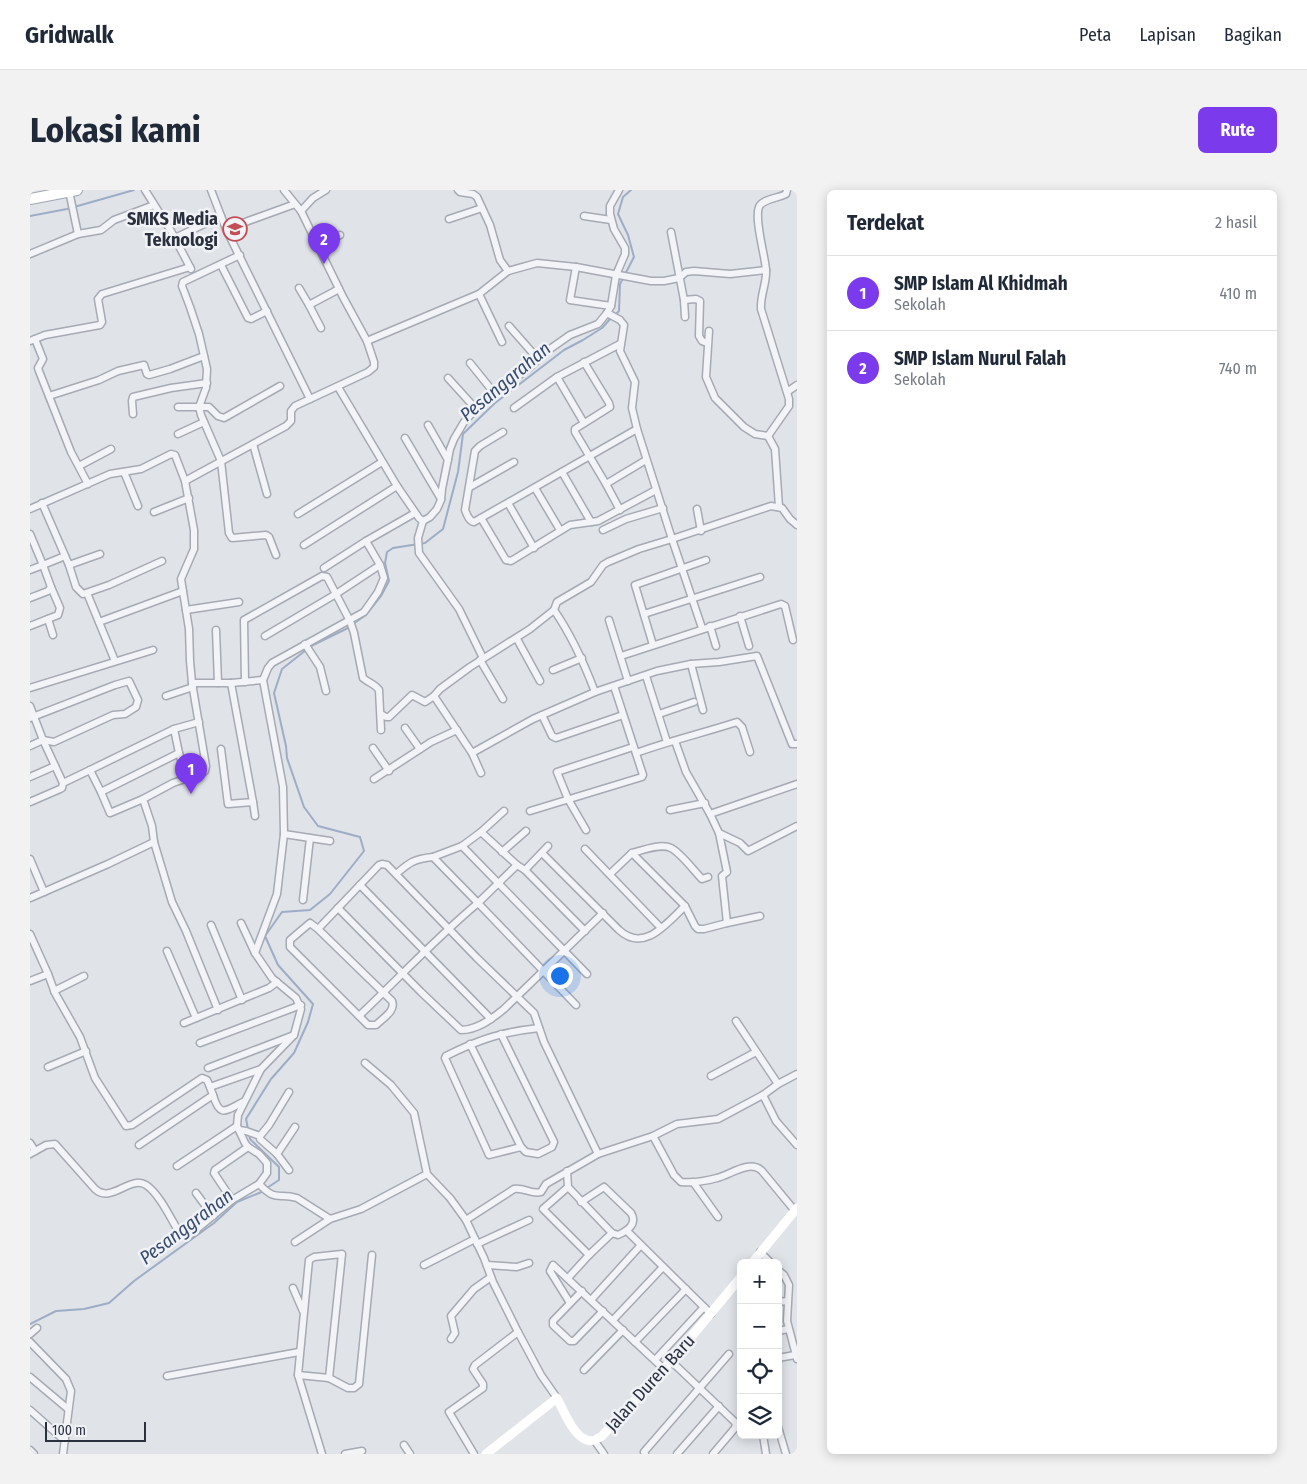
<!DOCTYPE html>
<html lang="id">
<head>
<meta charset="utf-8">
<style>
	body { margin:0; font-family:"Fira Sans Condensed",sans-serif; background:#f2f2f3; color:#1f2937 }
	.controls { position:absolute; right:15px; bottom:15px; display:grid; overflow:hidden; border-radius:8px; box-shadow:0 2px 12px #0003 }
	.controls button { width:45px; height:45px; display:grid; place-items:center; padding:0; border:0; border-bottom:1px solid #e0e1e3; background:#fff; color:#1f2937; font:25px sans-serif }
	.scale { position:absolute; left:15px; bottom:12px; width:101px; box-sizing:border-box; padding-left:5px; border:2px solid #2a303e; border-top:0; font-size:14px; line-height:18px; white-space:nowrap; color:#2a303e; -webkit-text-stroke:4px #f0f2f6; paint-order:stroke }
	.you { position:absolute; left:529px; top:785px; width:18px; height:18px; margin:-12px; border:4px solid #fff; border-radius:50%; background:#1a73e8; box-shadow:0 0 0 8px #1a73e833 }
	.badge { display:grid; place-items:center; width:32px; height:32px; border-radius:50%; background:#7c3aed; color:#fff; font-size:16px; font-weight:700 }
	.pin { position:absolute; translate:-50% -41px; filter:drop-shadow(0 1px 2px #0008) }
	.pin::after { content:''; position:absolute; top:26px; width:18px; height:15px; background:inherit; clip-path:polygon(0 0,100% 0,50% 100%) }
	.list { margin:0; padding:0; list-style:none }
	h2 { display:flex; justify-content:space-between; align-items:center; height:65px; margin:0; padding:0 20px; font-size:21px }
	h2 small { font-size:16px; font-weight:400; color:#747a83 }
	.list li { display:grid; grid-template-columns:32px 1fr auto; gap:15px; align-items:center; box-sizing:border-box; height:75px; padding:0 20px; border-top:1px solid #e0e1e3 }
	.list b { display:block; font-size:19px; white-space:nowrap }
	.list p { margin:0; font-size:16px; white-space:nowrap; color:#747a83 }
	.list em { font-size:16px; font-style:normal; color:#747a83 }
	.icon { flex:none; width:28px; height:28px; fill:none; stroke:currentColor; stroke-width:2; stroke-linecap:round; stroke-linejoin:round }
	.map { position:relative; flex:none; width:767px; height:1264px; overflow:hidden; border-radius:8px }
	header { display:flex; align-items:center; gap:30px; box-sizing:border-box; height:70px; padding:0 25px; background:#fff; border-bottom:1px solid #e0e1e3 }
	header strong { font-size:24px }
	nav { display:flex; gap:28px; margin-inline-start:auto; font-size:18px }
	.intro { display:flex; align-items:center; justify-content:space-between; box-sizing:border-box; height:120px; padding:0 30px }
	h1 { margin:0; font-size:35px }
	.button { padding:12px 22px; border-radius:8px; background:#7c3aed; color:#fff; font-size:18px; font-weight:700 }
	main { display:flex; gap:30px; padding:0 30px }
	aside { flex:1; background:#fff; border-radius:8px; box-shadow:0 2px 12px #0003 }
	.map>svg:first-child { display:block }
</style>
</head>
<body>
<header>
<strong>Gridwalk</strong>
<nav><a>Peta</a><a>Lapisan</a><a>Bagikan</a></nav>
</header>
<div class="intro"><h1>Lokasi kami</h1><a class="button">Rute</a></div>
<main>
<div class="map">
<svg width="767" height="1264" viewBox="0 0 767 1264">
	<rect width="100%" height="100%" fill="#e0e3e8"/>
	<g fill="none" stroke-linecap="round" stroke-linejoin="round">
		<g stroke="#9eadc6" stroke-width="2">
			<polyline points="0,26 37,19 104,0"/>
			<polyline points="585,125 589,121 590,94 604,67 598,45 588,24 593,7 601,0"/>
			<polyline points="323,434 336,425 351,406 359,391 355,373 357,362 363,358 395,353 413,339 428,282 433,244 465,213 534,160 553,150 572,138 581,128"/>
			<polyline points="279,457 320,437"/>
			<polyline points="218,939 216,929 241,889 264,863 278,832 283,814 248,775 235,746 252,722 280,720 300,704 334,661 330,647 288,636 274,617 257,568 256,556 244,503 252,479 276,460"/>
			<polyline points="219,944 220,949 249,977 249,990 237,998"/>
			<polyline points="0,1134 26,1121 54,1119 79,1113 104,1091 184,1033 207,1012 234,1001"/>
		</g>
		<g stroke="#a6aab2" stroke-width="9">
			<g id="street">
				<polyline points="115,0 141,41 161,79"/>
				<polyline points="181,0 196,39 280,209"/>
				<polyline points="428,0 430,2 443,4 447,7 460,35 470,70 478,81"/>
				<polyline points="39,1 48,44"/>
				<polyline points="271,21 283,8 296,0"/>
				<polyline points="554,26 581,30"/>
				<polyline points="419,29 452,18"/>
				<polyline points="196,39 265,14"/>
				<polyline points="641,42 654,110 655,127"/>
				<polyline points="145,48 191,26"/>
				<polyline points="287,55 310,45"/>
				<polyline points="0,64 48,44 71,40 84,30 124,15"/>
				<polyline points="210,65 153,92 152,96 160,117 169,144 177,179 176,198 169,217 171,225 191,271 199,343 202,348 236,345 239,347 246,365"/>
				<polyline points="191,75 218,128 221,129 237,121"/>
				<polyline points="546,77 540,110 581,116"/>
				<polyline points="269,98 279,115"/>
				<polyline points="654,110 666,109 670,111 669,146 672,151 677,153"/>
				<polyline points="577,123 590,130 594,135 590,161 605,192 602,218 607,239 642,349 741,316 752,318 760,329 767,335"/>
				<polyline points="479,136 508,169"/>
				<polyline points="291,138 279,115 309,99"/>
				<polyline points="679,141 676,187 685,208 714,237 725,244 738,246"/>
				<polyline points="5,149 13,169 8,178 9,181 41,262 58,294"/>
				<polyline points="0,151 15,145 70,135 72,132 68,109 72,104 160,77"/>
				<polyline points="337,151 449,104"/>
				<polyline points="472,152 449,104 478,81 507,73 546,77 621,91 634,91 649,88 656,82 664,81 700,84 736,80"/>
				<polyline points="554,172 579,213 580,217 545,239 545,242 576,294 590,320"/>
				<polyline points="440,173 465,204"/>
				<polyline points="418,188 446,219"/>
				<polyline points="308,197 367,296 389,328 393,331"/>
				<polyline points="757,202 767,195"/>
				<polyline points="19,206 69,190 88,181 114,175 117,184 119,185 140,179 174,166"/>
				<polyline points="148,217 179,217 188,226 194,228 250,196"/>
				<polyline points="484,218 527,187"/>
				<polyline points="103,224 102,211 103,207 141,198 177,193"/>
				<polyline points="554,233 527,187 590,154"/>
				<polyline points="398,235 418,270"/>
				<path d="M473 242 450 256 445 261 435 320C437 325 439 331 444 332L607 239"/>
				<polyline points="148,244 174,232"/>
				<path d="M738 246 759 216V209L731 119C730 105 737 93 736 80 735 65 724 29 729 17 732 9 749 8 756 4L757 0"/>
				<polyline points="738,246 745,259 749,317"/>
				<polyline points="375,248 411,309"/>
				<polyline points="223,254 237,304"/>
				<polyline points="49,276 81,259"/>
				<polyline points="94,282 108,316"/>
				<polyline points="532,282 561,332"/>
				<polyline points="155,291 256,236 261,231 261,221 265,216 338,182 344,177 344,172 337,151 313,107 271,21 254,0"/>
				<polyline points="576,294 616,270"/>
				<polyline points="440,297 484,272"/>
				<polyline points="505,298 530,340"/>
				<polyline points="12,313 39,375 70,364"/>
				<polyline points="478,313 504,358"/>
				<polyline points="0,319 80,284 111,279 141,264 145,265 155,291 164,340 164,359 151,389 159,439 160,471 162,493 176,576 175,581 172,583 143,593 113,609 122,636 124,652 78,674 0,708"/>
				<polyline points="667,319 671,341"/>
				<polyline points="124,322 159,308"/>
				<path d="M385 323 336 351 350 375 354 388 348 402 334 422 242 473 238 478 233 490 253 597 254 644 247 704 225 763 242 788 266 808 271 819 264 845 231 879 208 925 207 936 215 953 218 957 229 964 237 973V983L229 994C247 1013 248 1002 267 1008L300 1029 331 1019 397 984 420 1008 436 1030 454 1068 463 1092 488 1142 511 1185 527 1208"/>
				<polyline points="268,324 352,272"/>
				<polyline points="451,328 476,370 481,371 540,335 568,331 626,300"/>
				<polyline points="573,340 596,329 633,318"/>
				<polyline points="0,344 13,375 35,366"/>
				<polyline points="274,355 367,296"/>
				<polyline points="39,375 46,397 53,404 79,395 132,371"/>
				<polyline points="294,378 336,351"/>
				<polyline points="0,380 13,375 21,397 18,401 0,408"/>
				<polyline points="57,403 85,471"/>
				<polyline points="156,420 209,412"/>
				<path d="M524 420C542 446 554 473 565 502"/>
				<polyline points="614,424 730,387"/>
				<polyline points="710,426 719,456"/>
				<polyline points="18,429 23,445"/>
				<polyline points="579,430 598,491"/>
				<polyline points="69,432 153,401"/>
				<polyline points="0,436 28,425 30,418 21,397"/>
				<polyline points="680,436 686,456"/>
				<polyline points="186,440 188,493"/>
				<polyline points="235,446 306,404 350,375"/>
				<polyline points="487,449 510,491"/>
				<polyline points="275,454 290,477 296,501"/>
				<polyline points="623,455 605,395 676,370"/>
				<polyline points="591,466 751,414 755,416 763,450"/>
				<polyline points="453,468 429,419 389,363 388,348 393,331 400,327 407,319 411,310 412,299 420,259 424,249 434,232 446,219 500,177 520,159 540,145 568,134 577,123 581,116 586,85 595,64 595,58 584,39 580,24 580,16 589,0"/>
				<polyline points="450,470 473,509"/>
				<polyline points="661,474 673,520"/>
				<polyline points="523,480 552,468"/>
				<polyline points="616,486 637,552"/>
				<path d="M215 492 214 430 292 386 297 387 320 431 324 443 333 488C339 493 345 494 349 500L351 540"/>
				<polyline points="162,493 201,493 233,490"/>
				<polyline points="0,498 123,460"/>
				<polyline points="136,506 163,497"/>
				<polyline points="0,516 13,550 33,593"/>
				<polyline points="351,524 356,527 359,527 382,505 395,512 404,506"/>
				<polyline points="629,524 664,512"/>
				<polyline points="512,525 522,546 526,548 593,525"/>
				<polyline points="0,528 85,495 99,491 108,510 106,517 95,524 83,525 24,552 13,550 0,556"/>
				<polyline points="375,538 390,559"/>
				<polyline points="645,551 656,582 680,624 767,594"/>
				<polyline points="343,558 359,581"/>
				<polyline points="191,559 198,614 223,612 201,493"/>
				<polyline points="442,563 503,529 565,502 627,481 661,474 689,472 727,466 762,554 767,554"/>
				<path d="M606 563C639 551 673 543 707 532L712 537 720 562"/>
				<polyline points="60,580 144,539"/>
				<polyline points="451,583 442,563 404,506 410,499 440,477 500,439 524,420 527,412 561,392 573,375 578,372 609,359 642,349 672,438"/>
				<polyline points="0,587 25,576"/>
				<polyline points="156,588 149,563 144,539 169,532"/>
				<polyline points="344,589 401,552 427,540"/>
				<polyline points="71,602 80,623 113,609"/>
				<polyline points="0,612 30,599 32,598 33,593 60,580 71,602 149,563"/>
				<polyline points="223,612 225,626"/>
				<polyline points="640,620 675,613"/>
				<polyline points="500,621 612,587 613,585 584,496"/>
				<polyline points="556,640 538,609 527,582 603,557"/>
				<polyline points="451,642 474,621"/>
				<polyline points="689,643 710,653 718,661 767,636"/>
				<polyline points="254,644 300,651"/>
				<polyline points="124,652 142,712 156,741 188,820"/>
				<polyline points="555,659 631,738"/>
				<polyline points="472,662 496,641"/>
				<path d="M512 663 589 740C614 763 636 734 655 716"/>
				<path d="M602 663C613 660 631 653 641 658 651 663 664 681 672 689L678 687"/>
				<polyline points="403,667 432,656"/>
				<polyline points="0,669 14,702"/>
				<polyline points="487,675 451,642 432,656 557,784"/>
				<polyline points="495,680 518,656"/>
				<path d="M366 684C380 672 384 669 403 667L448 713 487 675 495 680 555 741"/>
				<polyline points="580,684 602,663 655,716 665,736 668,739 674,739 697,733 692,686 697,682 689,643 680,624"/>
				<polyline points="330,695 461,829"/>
				<polyline points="273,710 280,648"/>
				<path d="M308 718 391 802 431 840C447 840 462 829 474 819L573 723"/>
				<polyline points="211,733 225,763"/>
				<polyline points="697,733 730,726"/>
				<polyline points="181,735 212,810"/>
				<path d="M288 739 362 811C366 821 353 828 346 835H338L260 757V750L280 733 288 739 349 675 352 674 357 675 447 768 504 823 514 852 568 964"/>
				<polyline points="0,744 18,784 0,791"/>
				<polyline points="137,761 166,828"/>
				<polyline points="18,784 25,803 50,847 65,888 96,936 102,935 172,888 177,890 180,897 231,879"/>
				<polyline points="24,801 54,786"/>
				<path d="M329 826C369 788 406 748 448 713L546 815"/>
				<polyline points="706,831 748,894 733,905"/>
				<polyline points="154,833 239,798 247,792"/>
				<path d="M471 844 524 952 522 957 508 964 496 962 491 957 459 965 415 868 416 866C450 849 472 842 509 838"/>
				<polyline points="170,853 271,815"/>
				<polyline points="440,854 491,957"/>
				<polyline points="335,873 361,895 384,923 397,984"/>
				<polyline points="18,877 56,861"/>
				<polyline points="178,878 264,845"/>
				<polyline points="681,886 726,862"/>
				<polyline points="748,894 767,884"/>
				<path d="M183 905C190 928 195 921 213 912"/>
				<polyline points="209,940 216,941 230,946 230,949 247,964 259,980"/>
				<polyline points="230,946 239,935 259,902"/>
				<path d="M623 946 644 985 651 992C662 993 676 991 687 988 700 985 720 969 732 981L765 1021"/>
				<polyline points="0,953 5,961"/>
				<polyline points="109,955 183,905 180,897"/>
				<path d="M0 964 16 955 25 954 65 999C81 1014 100 985 116 995 129 1003 142 1031 150 1044L155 1047 161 1044 202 1010 229 994"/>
				<polyline points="247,964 265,937"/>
				<polyline points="147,976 207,936"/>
				<path d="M537 981 538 997 582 1043 588 1045C597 1041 608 1034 601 1023L574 997 551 1012"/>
				<polyline points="663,992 688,1027"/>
				<polyline points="538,997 513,1019 559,1065 538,1088"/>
				<polyline points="166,1003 183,1026"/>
				<polyline points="202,1010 184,983 185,980 218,957"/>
				<path d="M436 1030 484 999C494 997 502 1005 511 1002L516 994 568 964 623 946 647 934 688 929 733 905 746 931 767 955"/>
				<polyline points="597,1041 681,1124"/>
				<polyline points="265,1052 300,1029"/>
				<polyline points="447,1054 499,1030"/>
				<polyline points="730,1062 741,1073"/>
				<polyline points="559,1065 582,1043"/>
				<polyline points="394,1075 445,1049"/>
				<polyline points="457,1075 487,1077 499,1073"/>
				<polyline points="748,1080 754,1085 759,1095 757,1131 767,1169"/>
				<polyline points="263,1098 273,1121"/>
				<polyline points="552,1101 523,1131 523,1135 540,1151 544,1151 573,1121"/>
				<polyline points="561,1110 611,1055"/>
				<polyline points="748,1112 757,1111"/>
				<polyline points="540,1113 520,1081 523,1075 634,1179"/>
				<polyline points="583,1130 633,1077"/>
				<polyline points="748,1141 758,1139"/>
				<polyline points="0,1144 7,1138"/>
				<polyline points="421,1149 425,1143 421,1126 444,1099 461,1087"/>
				<polyline points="0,1152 36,1189 41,1201 33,1264"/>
				<polyline points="605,1152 656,1099"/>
				<polyline points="748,1168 765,1165"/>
				<polyline points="625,1170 674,1117"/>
				<polyline points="641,1171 706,1233 705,1238 683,1264"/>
				<polyline points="554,1180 593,1140"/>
				<polyline points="268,1185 299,1188 318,1198 324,1198 329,1194 342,1065"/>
				<polyline points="137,1186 269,1162"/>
				<polyline points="0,1187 38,1219"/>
				<polyline points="0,1220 35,1251"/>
				<polyline points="748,1237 756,1264"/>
				<polyline points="733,1245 736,1264"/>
				<polyline points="564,1250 574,1264"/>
				<polyline points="374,1255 380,1264"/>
				<polyline points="0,1260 4,1264"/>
				<polyline points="292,1264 268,1185 279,1070 284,1067 312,1064 299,1188"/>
				<polyline points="315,1264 332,1261"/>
				<polyline points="444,1264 419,1222 453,1198 453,1194 443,1179 445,1175 488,1142"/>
				<polyline points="615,1264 614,1262 699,1164"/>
				<polyline points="647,1264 689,1216"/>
			</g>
		</g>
		<g stroke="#a0a6b3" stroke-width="12">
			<polyline id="primary" points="0,9 47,0"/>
		</g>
		<use href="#street" stroke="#f3f4f7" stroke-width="6"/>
		<g stroke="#fff" stroke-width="9">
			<polyline points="722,1073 767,1018"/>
			<path d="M456 1264 527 1208C533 1220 544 1247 557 1250 562 1252 567 1249 572 1246L641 1171 711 1087"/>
		</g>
		<use href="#primary" stroke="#fff" stroke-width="10"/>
	</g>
	<defs>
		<g id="school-ring" transform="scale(1.25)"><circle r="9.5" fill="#f0f2f6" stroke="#c44e55" stroke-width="1.5"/><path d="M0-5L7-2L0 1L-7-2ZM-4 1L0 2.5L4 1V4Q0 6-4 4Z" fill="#c44e55"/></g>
	</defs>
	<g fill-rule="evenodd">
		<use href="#school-ring" x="205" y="39"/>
	</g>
	<g text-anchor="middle" stroke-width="5" stroke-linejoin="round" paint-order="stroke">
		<g font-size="18" font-weight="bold" fill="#2a303e" stroke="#f0f2f6" text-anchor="end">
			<text x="188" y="35">SMKS Media<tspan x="188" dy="21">Teknologi</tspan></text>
		</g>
		<g font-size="18" fill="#2a303e" stroke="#f0f2f6">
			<text transform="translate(620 1193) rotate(-48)" y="6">Jalan Duren Baru</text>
		</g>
		<g font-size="19" font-style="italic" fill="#374b6f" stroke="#f0f2f6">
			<text transform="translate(475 191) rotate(-40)" y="7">Pesanggrahan</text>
			<text transform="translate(156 1036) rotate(-37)" y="7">Pesanggrahan</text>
		</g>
	</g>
</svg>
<div class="controls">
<button>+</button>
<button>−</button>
<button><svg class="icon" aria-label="locate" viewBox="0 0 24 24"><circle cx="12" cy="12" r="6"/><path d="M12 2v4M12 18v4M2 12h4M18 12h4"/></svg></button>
<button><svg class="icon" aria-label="layers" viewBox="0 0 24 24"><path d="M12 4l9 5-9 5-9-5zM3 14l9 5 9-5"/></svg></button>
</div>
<div class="scale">100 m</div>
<div class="you"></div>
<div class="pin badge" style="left:161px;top:604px">1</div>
<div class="pin badge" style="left:294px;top:74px">2</div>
</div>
<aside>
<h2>Terdekat<small>2 hasil</small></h2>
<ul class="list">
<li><span class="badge">1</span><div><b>SMP Islam Al Khidmah</b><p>Sekolah</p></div><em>410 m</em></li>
<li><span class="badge">2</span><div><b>SMP Islam Nurul Falah</b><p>Sekolah</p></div><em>740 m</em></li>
</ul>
</aside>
</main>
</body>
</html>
